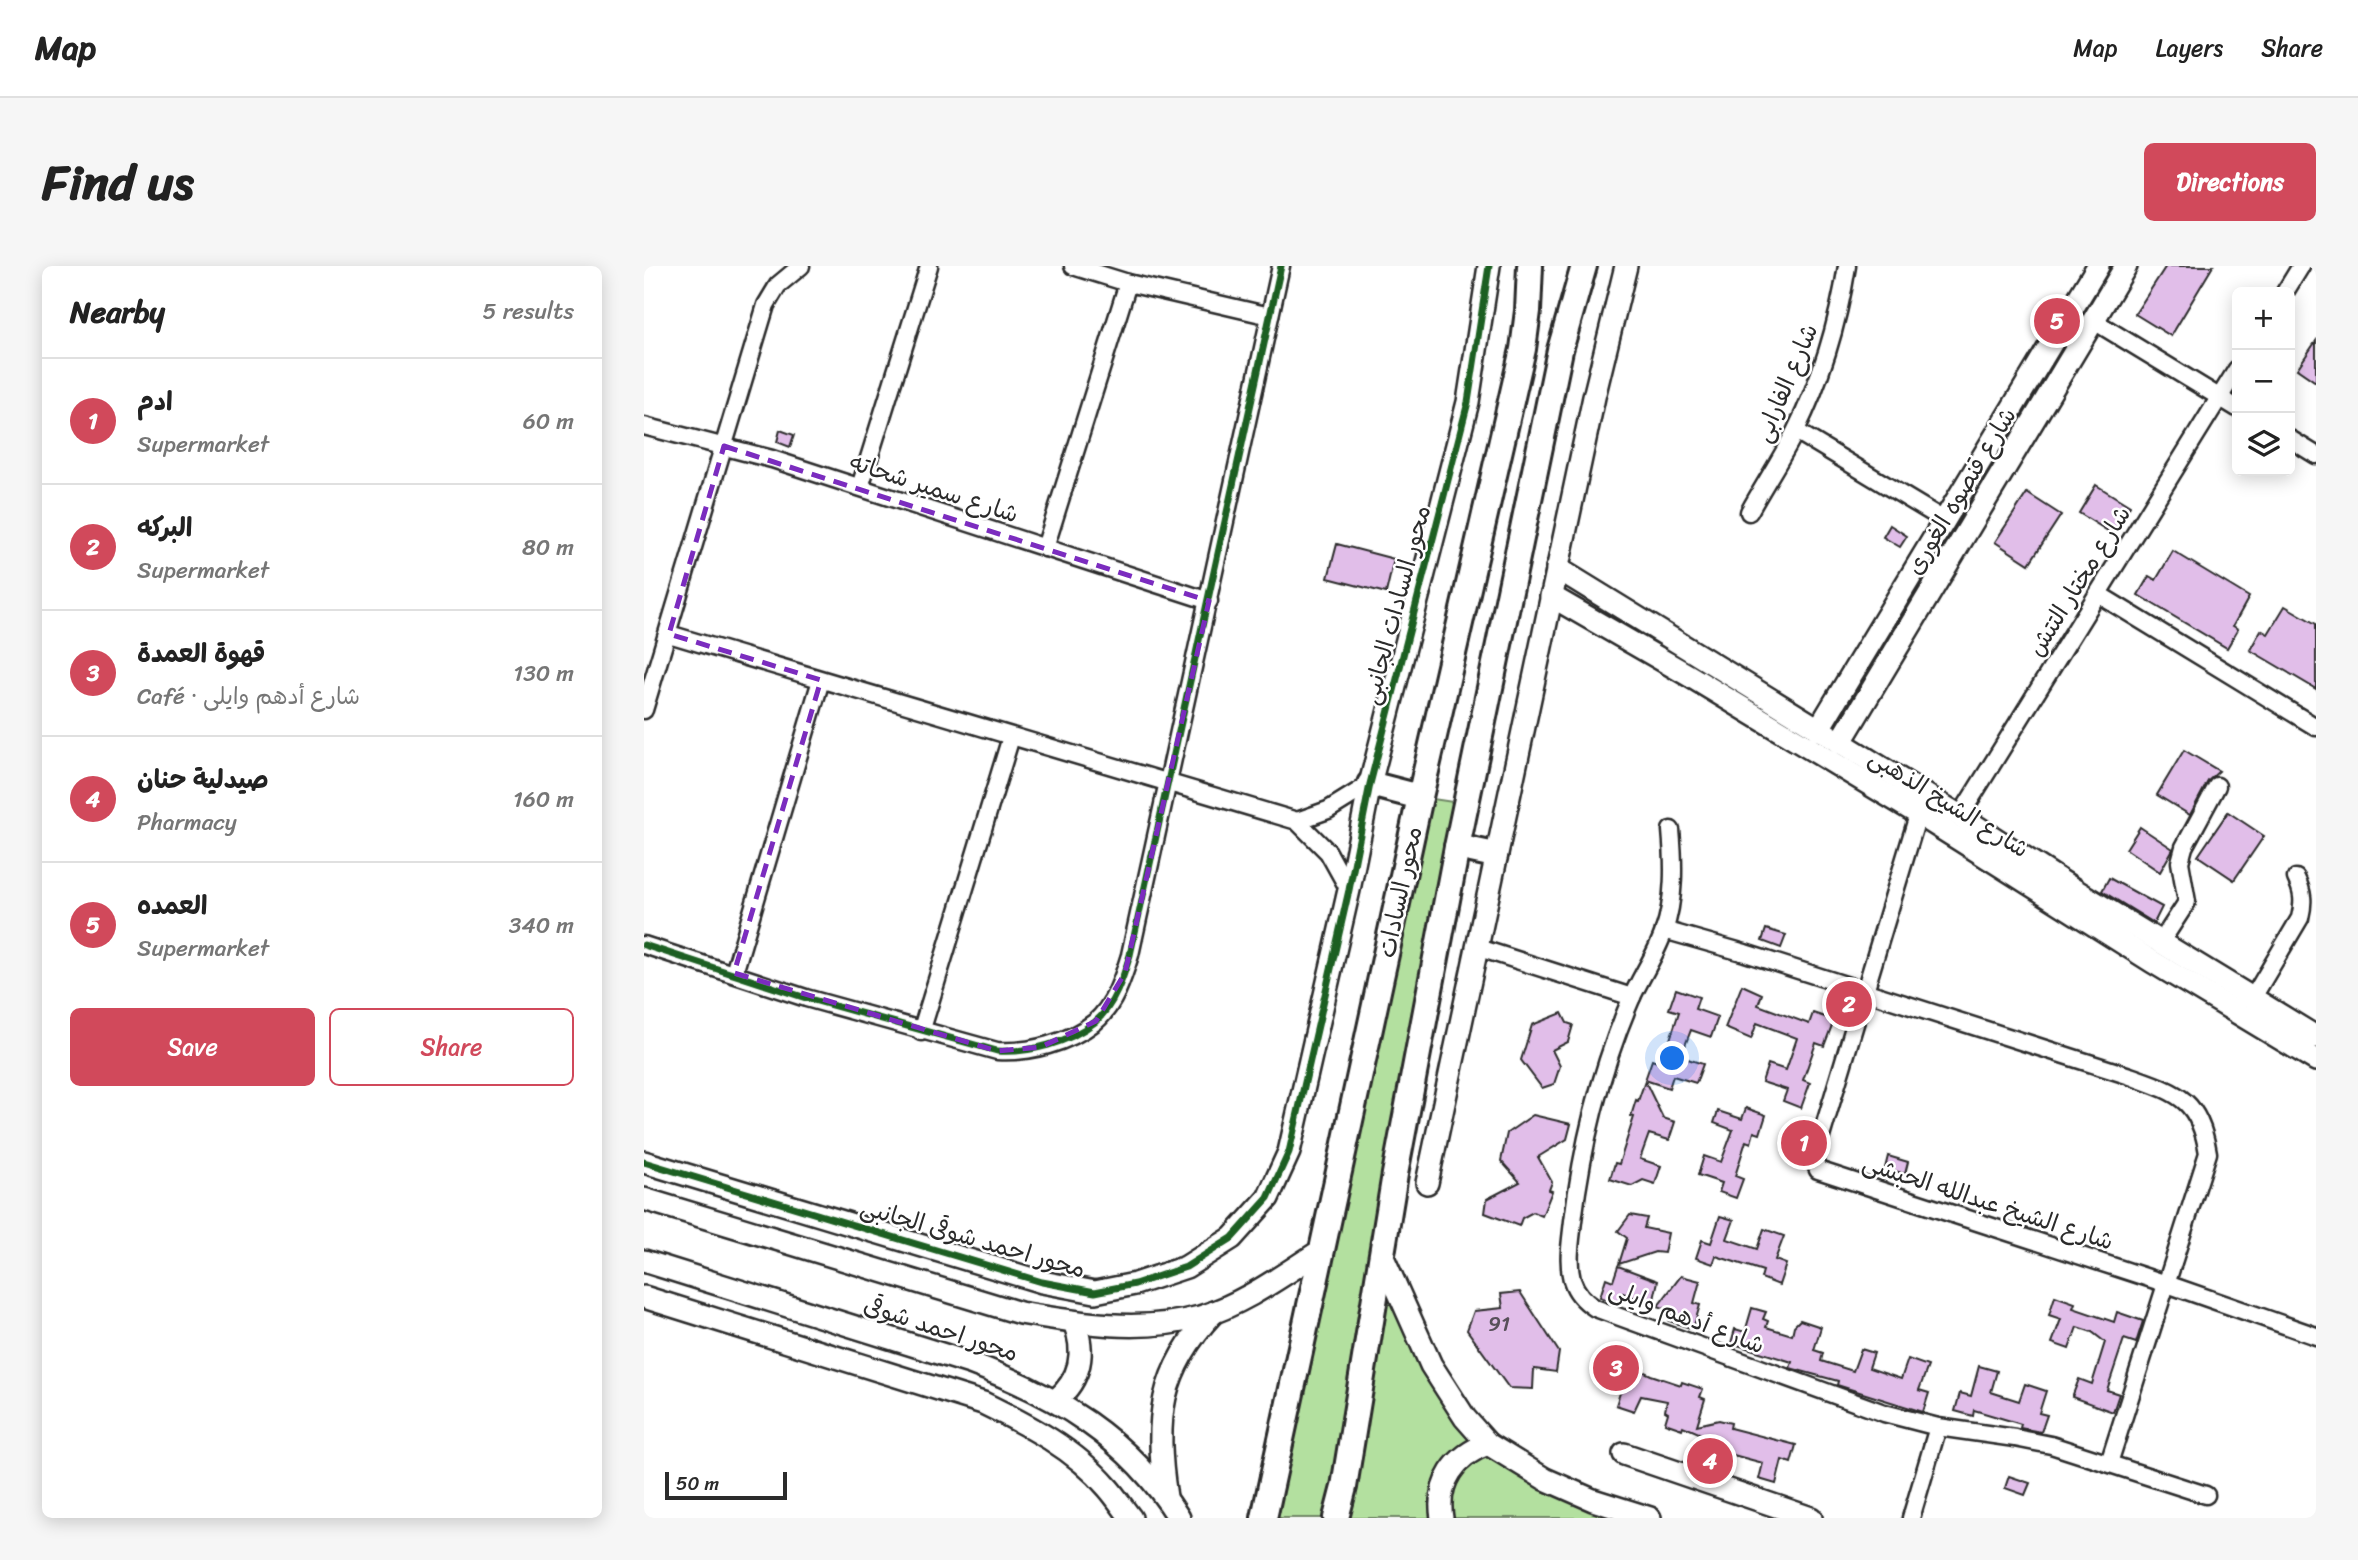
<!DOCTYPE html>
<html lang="en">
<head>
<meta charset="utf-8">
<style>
	body { margin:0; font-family:Sriracha,"Playpen Sans Arabic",sans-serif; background:#f6f6f6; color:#222 }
	.controls { position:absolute; right:21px; top:21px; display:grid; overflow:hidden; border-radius:10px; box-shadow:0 4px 18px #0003 }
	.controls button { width:63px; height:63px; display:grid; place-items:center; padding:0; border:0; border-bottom:2px solid #e0e0e0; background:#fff; color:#222; font:35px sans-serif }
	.scale { position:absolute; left:21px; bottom:18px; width:122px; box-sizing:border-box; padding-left:7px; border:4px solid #2b2b2b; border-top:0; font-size:19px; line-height:24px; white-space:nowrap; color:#2b2b2b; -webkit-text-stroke:5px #fff; paint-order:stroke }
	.you { position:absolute; left:1029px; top:793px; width:24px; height:24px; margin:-18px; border:5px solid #fff; border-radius:50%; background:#1a73e8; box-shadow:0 0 0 10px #1a73e833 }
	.badge { display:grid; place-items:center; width:46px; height:46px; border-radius:50%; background:#d1495b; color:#fff; font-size:23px; font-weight:700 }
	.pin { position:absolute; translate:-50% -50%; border:4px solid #fff; box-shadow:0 2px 7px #0006 }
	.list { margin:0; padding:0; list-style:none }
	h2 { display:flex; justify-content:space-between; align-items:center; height:91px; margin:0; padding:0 28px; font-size:30px }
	h2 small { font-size:23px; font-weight:400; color:#767676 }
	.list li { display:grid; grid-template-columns:46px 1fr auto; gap:21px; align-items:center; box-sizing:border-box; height:126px; padding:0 28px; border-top:2px solid #e0e0e0 }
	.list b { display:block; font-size:26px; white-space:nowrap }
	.list p { margin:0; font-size:23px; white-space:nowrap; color:#767676 }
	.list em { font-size:23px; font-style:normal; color:#767676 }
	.actions { display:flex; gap:14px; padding:21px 28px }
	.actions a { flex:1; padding:16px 0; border:2px solid #d1495b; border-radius:10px; text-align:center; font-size:24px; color:#d1495b }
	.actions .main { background:#d1495b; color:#fff }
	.icon { flex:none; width:38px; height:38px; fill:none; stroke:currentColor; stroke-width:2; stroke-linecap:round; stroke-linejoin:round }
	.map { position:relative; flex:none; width:1672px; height:1252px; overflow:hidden; border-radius:10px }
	header { display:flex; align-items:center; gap:42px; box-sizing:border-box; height:98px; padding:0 35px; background:#fff; border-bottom:2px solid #e0e0e0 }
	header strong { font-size:33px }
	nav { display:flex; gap:38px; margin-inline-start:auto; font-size:24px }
	.intro { display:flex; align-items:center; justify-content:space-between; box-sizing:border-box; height:168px; padding:0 42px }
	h1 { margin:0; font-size:49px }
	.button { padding:18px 32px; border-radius:10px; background:#d1495b; color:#fff; font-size:24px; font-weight:700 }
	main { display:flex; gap:42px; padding:0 42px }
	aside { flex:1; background:#fff; border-radius:10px; box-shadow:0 4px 18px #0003 }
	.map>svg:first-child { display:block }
</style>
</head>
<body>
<header>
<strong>Map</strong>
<nav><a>Map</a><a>Layers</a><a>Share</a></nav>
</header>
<div class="intro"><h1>Find us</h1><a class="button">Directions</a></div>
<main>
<aside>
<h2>Nearby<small>5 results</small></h2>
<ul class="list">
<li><span class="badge">1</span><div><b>ادم</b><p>Supermarket</p></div><em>60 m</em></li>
<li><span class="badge">2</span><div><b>البركه</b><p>Supermarket</p></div><em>80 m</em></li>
<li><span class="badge">3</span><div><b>قهوة العمدة</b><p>Café · شارع أدهم وايلى</p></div><em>130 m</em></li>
<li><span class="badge">4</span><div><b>صيدلية حنان</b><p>Pharmacy</p></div><em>160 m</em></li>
<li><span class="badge">5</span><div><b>العمده</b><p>Supermarket</p></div><em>340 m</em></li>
</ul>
<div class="actions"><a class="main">Save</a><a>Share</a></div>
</aside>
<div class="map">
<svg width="1672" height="1252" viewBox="0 0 1672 1252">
	<rect width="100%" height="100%" fill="#fff"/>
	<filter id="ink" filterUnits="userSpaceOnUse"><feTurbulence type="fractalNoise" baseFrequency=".0143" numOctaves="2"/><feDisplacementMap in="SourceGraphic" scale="14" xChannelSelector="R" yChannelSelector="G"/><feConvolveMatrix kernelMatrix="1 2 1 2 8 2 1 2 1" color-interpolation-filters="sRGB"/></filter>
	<g filter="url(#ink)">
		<polygon fill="#b3e09f" stroke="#6f8665" stroke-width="2" points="776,531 822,538 738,989 758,1034 844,1178 1006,1252 620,1252"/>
		<g fill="#e1bee9" stroke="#2b2b2b" stroke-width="2">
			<polygon points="1522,0 1569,0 1527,70 1491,48"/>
			<polygon points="1672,75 1672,116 1653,103"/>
			<polygon points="136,164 150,169 146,181 133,176"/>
			<polygon points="1452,219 1486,240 1469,268 1435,247"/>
			<polygon points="1383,227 1417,249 1385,298 1351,276"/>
			<polygon points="1246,259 1263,270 1256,281 1239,271"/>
			<polygon points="693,278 750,293 742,327 684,312"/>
			<polygon points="1529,285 1605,331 1589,360 1594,363 1583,382 1494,329 1505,310 1512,314"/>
			<polygon points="1641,340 1672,358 1672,423 1606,384 1617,364 1624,368"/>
			<polygon points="1540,484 1575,505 1564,515 1546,549 1513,529"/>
			<polygon points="1584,546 1620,570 1590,614 1554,590"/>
			<polygon points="1496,561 1529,583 1516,606 1482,583"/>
			<polygon points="1465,612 1518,641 1510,657 1458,625"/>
			<polygon points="1122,663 1142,669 1137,682 1118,675"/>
			<polygon points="1098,719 1118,728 1114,739 1165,758 1169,747 1190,754 1180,780 1172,777 1159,814 1166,817 1157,842 1139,835 1143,824 1118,816 1124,798 1142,804 1153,772 1113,757 1107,773 1081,762"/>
			<polygon points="1032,723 1055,731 1051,743 1074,751 1067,771 1047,764 1042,777 1038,791 1059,798 1052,817 1029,810 1025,822 1001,814 1008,794 1018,798 1035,746 1025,743"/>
			<polygon points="918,747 923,757 929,759 924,776 908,784 916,800 910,818 898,822 877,794 888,759"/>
			<polygon points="1001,815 1019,852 1031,856 1025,874 1005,868 996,893 1017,900 1011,918 999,914 988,920 966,913 971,897 975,898 990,851 987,850 992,834 994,835"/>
			<polygon points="1102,842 1122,849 1116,868 1110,866 1107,877 1102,875 1091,910 1099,913 1092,932 1075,926 1078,917 1054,909 1060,890 1077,896 1089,864 1070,857 1074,845 1098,853"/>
			<polygon points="889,849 927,858 923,873 894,891 908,916 905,924 908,925 898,950 889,946 878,952 875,960 841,947 843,933 876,916 857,895 863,867"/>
			<polygon points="1244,890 1264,896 1261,908 1241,902"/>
			<polygon points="986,949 1003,952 1000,962 1024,967 1020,987 1011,986 975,998 983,972 974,965"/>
			<polygon points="1076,950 1090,954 1083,973 1113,983 1120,963 1140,970 1131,994 1142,998 1135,1019 1117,1012 1119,1005 1072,990 1069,998 1052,992 1058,974 1067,977"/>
			<polygon points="974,1000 1014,1015 1009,1038 979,1027 975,1038 956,1031 962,1012 969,1015"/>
			<polygon points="1037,1010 1056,1015 1050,1037 1056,1039 1049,1063 1025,1055 1029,1045 1014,1040"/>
			<polygon points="876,1026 915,1086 912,1106 890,1103 889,1123 865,1122 823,1064 830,1045 859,1042 857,1028"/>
			<polygon points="1411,1030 1431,1037 1429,1042 1470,1056 1473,1046 1499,1055 1492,1077 1480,1073 1463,1124 1475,1128 1469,1146 1428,1131 1435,1113 1448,1118 1461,1076 1448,1066 1433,1061 1425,1083 1408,1077 1417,1053 1405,1049"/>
			<polygon points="1108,1042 1122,1046 1119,1053 1124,1055 1122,1061 1148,1069 1150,1060 1156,1054 1177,1061 1170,1084 1179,1087 1177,1095 1209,1105 1217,1083 1230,1087 1225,1102 1257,1113 1264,1093 1284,1100 1275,1124 1285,1127 1279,1146 1193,1119 1194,1115 1146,1102 1148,1096 1087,1077 1091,1063 1101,1066"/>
			<polygon points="972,1088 998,1096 996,1104 1007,1109 1037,1119 1038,1116 1059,1123 1056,1131 1061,1133 1053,1159 1075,1154 1087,1157 1086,1162 1152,1179 1147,1197 1138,1194 1132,1218 1115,1213 1119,1197 1089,1189 1082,1206 1061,1197 1071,1174 1039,1160 1038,1163 1021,1157 1024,1147 1021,1145 1023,1135 997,1130 990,1145 972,1139 979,1118 964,1113"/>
			<polygon points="1335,1100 1353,1105 1347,1126 1375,1135 1381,1118 1402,1125 1395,1147 1403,1149 1397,1166 1376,1162 1377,1158 1330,1144 1329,1150 1311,1145 1316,1127 1327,1130"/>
			<polygon points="1365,1210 1386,1217 1381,1229 1361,1222"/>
		</g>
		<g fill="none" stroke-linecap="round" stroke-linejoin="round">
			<g stroke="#2b2b2b" stroke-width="21">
				<g id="street">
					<polyline points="429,0 484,17 626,50"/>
					<polyline points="1641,26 1657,0"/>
					<polyline points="1450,55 1593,142"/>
					<polyline points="0,160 128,193 565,335"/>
					<polyline points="1152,165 1300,254"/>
					<polyline points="1646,173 1672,189"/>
					<polyline points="216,221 285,0"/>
					<path d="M1105 246C1120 219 1137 193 1151 166 1177 114 1194 57 1203 0"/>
					<polyline points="401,282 484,17"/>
					<polyline points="1454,328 1672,461"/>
					<polyline points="25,368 653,555 684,586 705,624"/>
					<polyline points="0,444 122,39 134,19 157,0"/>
					<polyline points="1277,539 1170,894 1174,904 1523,1018 1672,1070"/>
					<polyline points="1316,550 1593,103"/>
					<polyline points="653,555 684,544 726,518"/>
					<path d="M1027 564C1030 598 1031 633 1020 665 1012 689 997 710 987 733 957 803 938 880 929 955 927 974 923 995 928 1014 932 1027 940 1035 951 1042L1240 1147 1294 1161 1371 1172 1407 1179 1562 1229"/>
					<path d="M1020 664 1101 687 1486 810C1533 827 1555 832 1564 887L1465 1197"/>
					<polyline points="1517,676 1543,636 1536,596 1540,581 1573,520"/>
					<path d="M0 679 162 732 353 785C386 787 424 777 451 756 470 740 479 712 486 689L637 0"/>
					<polyline points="832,681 988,731"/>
					<polyline points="90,707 177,414"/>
					<path d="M1608 733 1656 652C1660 636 1659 626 1652 612"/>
					<polyline points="277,766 367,471"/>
					<polyline points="1267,1252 1294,1161"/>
				</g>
			</g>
			<g stroke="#2b2b2b" stroke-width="26">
				<g id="secondary">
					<polyline points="913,302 1316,550 1431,624 1672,771"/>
					<polyline points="907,330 1044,409 1273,547 1509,696 1672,794"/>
					<polyline points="1174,464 1454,0"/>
					<polyline points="1196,477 1482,0"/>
					<polyline points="0,896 398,1016 451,1026 491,1018 542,1001 588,972 624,932 645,886 705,624 726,518 824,136 845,0"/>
					<polyline points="783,917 950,131 982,0"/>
					<path d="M0 933 376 1047C435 1057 497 1067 556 1051 600 1038 640 1008 678 984"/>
					<polyline points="738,989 787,1099 821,1152 844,1178 901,1213 949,1234 1006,1252"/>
					<path d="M0 995 326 1097C412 1129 485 1172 535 1252"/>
					<path d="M0 1031 339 1137C384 1159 431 1183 464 1222 472 1231 479 1242 487 1252"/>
					<path d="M412 1134C437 1113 442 1086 430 1056"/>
					<polyline points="980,1188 1167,1252"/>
					<path d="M522 1231C510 1155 515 1104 570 1046"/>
					<path d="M798 1252C792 1217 811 1189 844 1178"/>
				</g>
			</g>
			<g stroke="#2b2b2b" stroke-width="30">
				<g id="primary">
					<polyline points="726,518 776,531"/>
					<polyline points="813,581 851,589"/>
					<polyline points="620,1252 776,531 879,83 884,45 886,0"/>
					<polyline points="692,1252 700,1221 751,908 813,581 916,84 940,0"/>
				</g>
			</g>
			<use href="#street" stroke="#fff" stroke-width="16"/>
			<use href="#secondary" stroke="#fff" stroke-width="21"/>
			<use href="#primary" stroke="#fff" stroke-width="24"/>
			<g stroke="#fff" stroke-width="11">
				<g id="cycleway">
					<path d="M0 679 162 732 353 785C386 787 424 777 451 756 470 740 479 712 486 689L637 0"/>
					<polyline points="0,896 398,1016 451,1026 491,1018 542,1001 588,972 624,932 645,886 705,624 726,518 824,136 845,0"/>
				</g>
			</g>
			<use href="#cycleway" stroke="#1b5e20" stroke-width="7"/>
		</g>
	</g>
	<path fill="none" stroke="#7b2cbf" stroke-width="5" stroke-dasharray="14 9" stroke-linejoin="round" d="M80 180 565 335 481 707 452 755 397 781 353 785 90 707 177 414 25 368Z"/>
	<g text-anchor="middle" stroke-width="5" stroke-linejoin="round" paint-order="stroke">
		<g font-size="21" fill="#58505a">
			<text x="855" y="1065">91</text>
		</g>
		<g font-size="24" fill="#2b2b2b" stroke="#fff">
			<text transform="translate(1142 117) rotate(-67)" y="8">شارع الفارابى</text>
			<text transform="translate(290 222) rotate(18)" y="8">شارع سمير شحاته</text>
			<text transform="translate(1317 225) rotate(-59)" y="8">شارع قنصوه الغورى</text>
			<text transform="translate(1435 315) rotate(-58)" y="8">شارع مختار التتش</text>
			<text transform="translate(752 339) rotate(-75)" y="8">محور السادات الجانبى</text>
			<text transform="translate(1305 537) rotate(32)" y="8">شارع الشيخ الذهبى</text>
			<text transform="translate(756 626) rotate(-78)" y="8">محور السادات</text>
			<text transform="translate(1344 936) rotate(18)" y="8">شارع الشيخ عبدالله الحبشى</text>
			<text transform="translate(329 972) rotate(16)" y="8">محور احمد شوقى الجانبى</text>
			<text transform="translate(1043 1051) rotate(21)" y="8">شارع أدهم وايلى</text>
			<text transform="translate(297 1063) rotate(18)" y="8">محور احمد شوقى</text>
		</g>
	</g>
</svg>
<div class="controls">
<button>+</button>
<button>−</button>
<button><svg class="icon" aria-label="layers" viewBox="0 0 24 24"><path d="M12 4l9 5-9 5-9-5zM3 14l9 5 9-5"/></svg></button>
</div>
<div class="scale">50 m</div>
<div class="you"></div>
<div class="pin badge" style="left:1160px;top:877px">1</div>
<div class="pin badge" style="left:1205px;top:738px">2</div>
<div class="pin badge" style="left:972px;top:1102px">3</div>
<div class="pin badge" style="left:1066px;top:1195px">4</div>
<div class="pin badge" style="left:1413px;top:55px">5</div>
</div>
</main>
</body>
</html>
